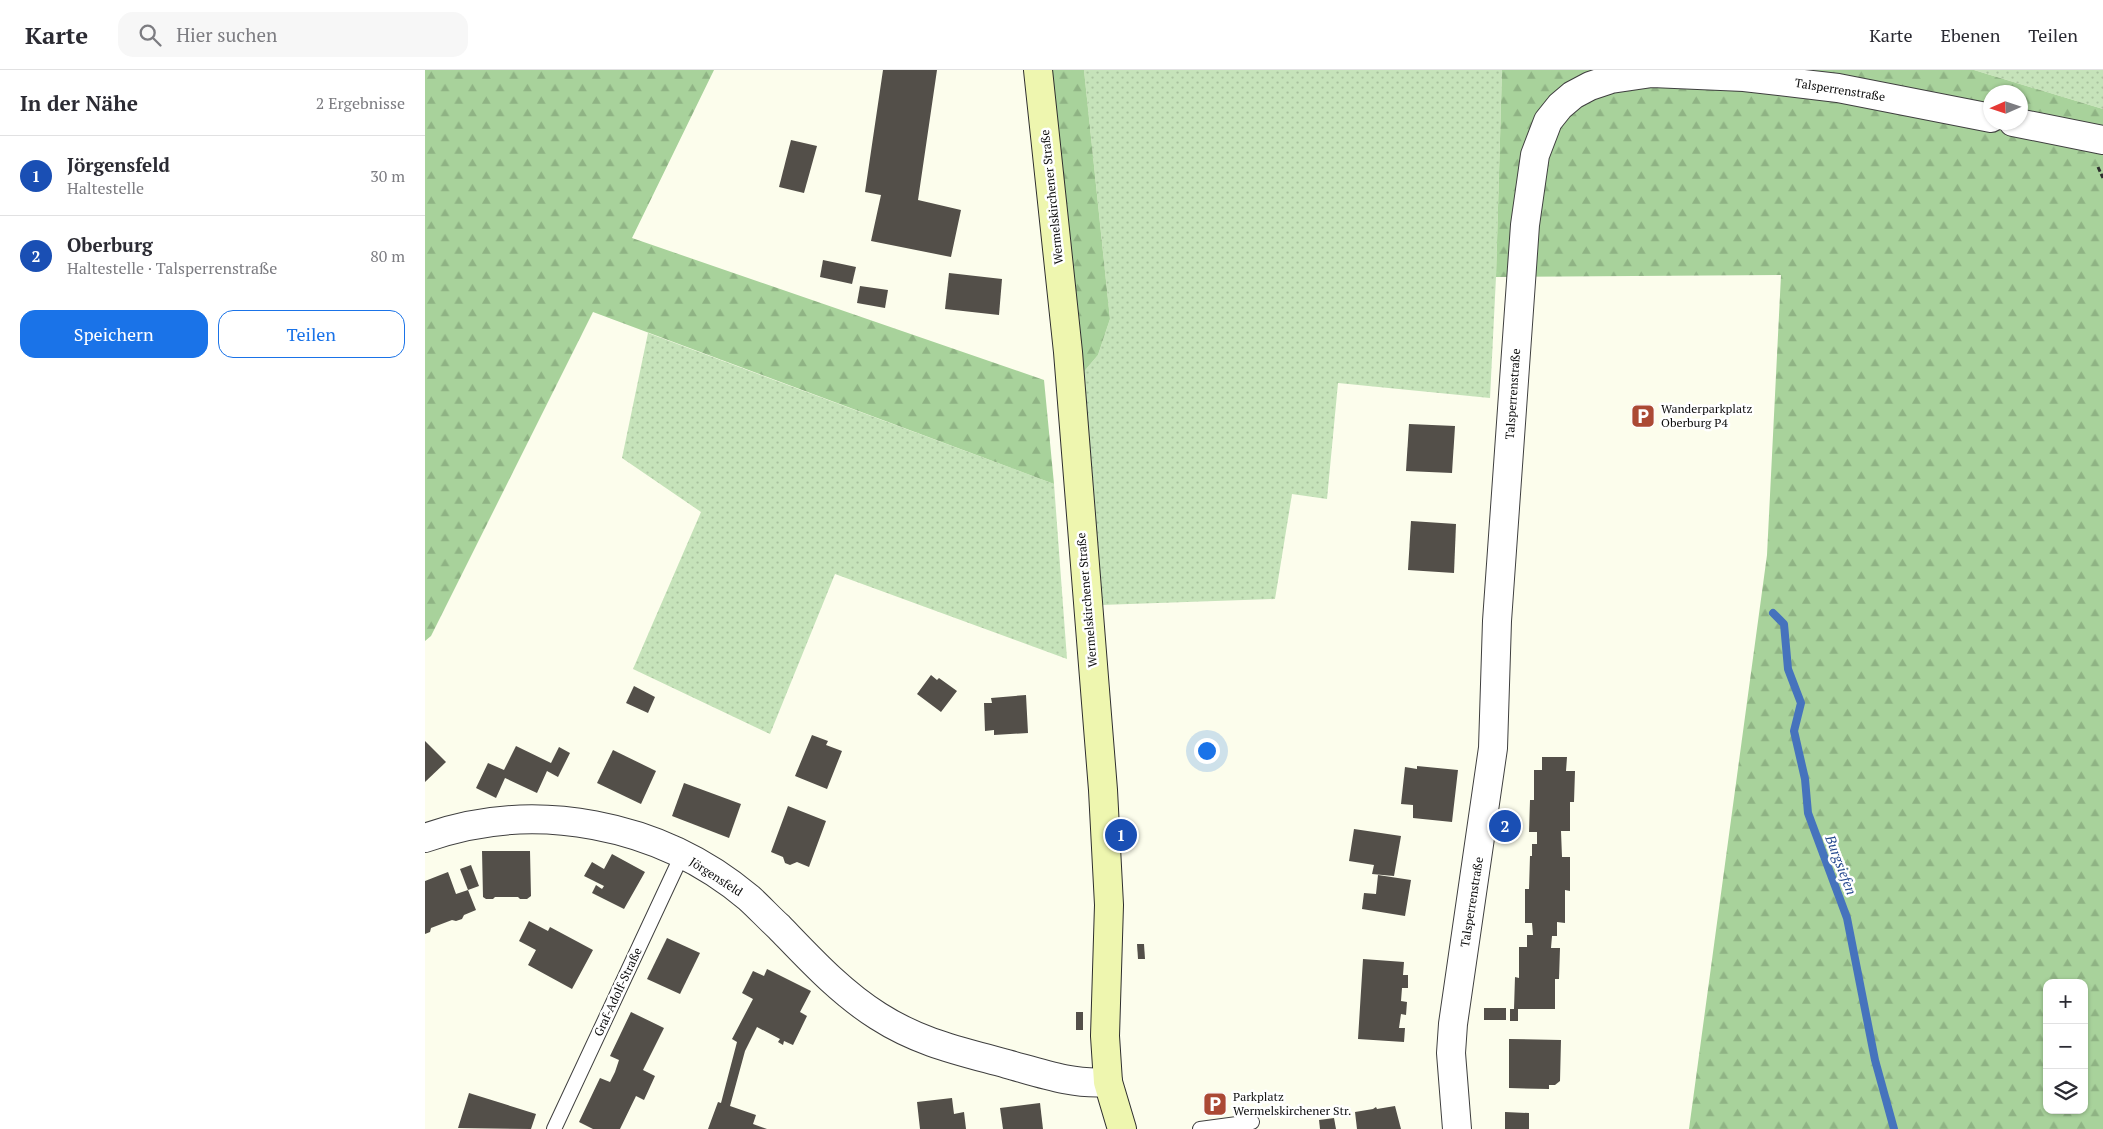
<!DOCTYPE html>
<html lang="de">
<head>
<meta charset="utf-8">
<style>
	body { margin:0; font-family:"PT Serif",serif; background:#f7f7f7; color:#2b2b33 }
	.controls { position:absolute; right:15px; bottom:15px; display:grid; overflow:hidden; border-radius:10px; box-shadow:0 1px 4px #0004 }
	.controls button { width:45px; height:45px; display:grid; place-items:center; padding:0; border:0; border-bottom:1px solid #e1e1e2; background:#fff; color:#2b2b33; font:25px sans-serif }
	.compass { position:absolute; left:1558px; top:15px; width:45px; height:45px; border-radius:50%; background:#fff; box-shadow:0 1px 4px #0004; rotate:267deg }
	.you { position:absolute; left:781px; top:680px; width:18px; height:18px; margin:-12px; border:4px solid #fff; border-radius:50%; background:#1a73e8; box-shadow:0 0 0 8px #1a73e833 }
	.badge { display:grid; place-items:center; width:32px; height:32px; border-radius:50%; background:#1a73e8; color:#fff; font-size:16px; font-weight:700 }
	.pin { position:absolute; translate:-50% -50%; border:2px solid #fff; box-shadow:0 1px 5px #0006 }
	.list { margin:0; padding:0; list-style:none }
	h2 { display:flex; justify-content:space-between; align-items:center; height:65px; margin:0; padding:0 20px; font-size:21px }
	h2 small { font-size:16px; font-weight:400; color:#7c7c81 }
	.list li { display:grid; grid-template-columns:32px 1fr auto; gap:15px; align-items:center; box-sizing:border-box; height:80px; padding:0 20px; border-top:1px solid #e1e1e2 }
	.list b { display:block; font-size:19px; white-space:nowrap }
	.list p { margin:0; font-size:16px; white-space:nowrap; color:#7c7c81 }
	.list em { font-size:16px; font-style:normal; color:#7c7c81 }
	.actions { display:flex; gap:10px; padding:15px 20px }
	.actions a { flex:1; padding:11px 0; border:1px solid #1a73e8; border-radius:15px; text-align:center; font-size:18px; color:#1a73e8 }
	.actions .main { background:#1a73e8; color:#fff }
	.icon { flex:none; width:28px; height:28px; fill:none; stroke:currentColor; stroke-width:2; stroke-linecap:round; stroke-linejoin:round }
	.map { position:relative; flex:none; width:1678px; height:1059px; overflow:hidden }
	header { display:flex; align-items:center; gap:30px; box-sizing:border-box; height:70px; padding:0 25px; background:#fff; border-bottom:1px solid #e1e1e2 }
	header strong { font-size:24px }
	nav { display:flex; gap:28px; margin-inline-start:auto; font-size:18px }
	.search { width:350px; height:45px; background:#f7f7f7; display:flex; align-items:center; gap:12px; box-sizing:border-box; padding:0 18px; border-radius:15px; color:#7c7c81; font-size:19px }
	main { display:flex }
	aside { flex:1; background:#fff }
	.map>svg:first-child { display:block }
</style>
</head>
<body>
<header>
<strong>Karte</strong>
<div class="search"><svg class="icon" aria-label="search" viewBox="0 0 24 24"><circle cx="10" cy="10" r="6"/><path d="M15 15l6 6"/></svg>Hier suchen</div>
<nav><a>Karte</a><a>Ebenen</a><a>Teilen</a></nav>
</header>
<main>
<aside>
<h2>In der Nähe<small>2 Ergebnisse</small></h2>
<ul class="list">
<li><span class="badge" style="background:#1a4fb4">1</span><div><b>Jörgensfeld</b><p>Haltestelle</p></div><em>30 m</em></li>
<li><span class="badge" style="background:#1a4fb4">2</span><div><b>Oberburg</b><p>Haltestelle · Talsperrenstraße</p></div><em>80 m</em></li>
</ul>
<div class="actions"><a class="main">Speichern</a><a>Teilen</a></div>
</aside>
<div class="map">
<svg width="1678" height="1059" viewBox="0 0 1678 1059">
	<defs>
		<pattern id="grass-dots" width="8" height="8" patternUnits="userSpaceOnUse" patternTransform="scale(1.25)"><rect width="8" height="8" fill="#c6e3ba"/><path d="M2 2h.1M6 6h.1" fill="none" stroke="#a9c29f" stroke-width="1.8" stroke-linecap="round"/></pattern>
		<pattern id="forest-firs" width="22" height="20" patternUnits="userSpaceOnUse" patternTransform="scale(1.25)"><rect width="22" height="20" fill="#a8d29b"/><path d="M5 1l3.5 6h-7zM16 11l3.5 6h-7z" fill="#8fb384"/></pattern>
	</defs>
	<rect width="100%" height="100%" fill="#fcfdec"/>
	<g fill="url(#grass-dots)">
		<polygon points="659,0 1077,0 1071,207 1065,328 913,313 902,429 867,424 850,529 676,535 657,304 673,285 685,249"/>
		<polygon points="1549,0 1678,0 1678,39"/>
		<polygon points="223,263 629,414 642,589 410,504 345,664 208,599 276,442 197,388"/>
	</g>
	<g fill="url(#forest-firs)" fill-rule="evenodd">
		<polygon points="0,0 289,0 207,168 619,310 629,414 168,242 6,566 0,571"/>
		<polygon points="626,0 659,0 685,249 673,285 657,304"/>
		<path d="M1077 0H1549L1678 39V1059H1264L1342 485 1356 205 1071 207ZM1566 22H1596V52H1566ZM1622 913H1659V1040H1622Z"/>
	</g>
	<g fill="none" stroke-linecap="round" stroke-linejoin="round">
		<polyline stroke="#4673bd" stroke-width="8" points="1348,543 1359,554 1363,599 1376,633 1369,661 1380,709 1383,743 1422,848 1450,990 1469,1059"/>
	</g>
	<g fill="#534f49">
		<polygon points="458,0 512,0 493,130 536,140 526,187 446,171 456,125 440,122"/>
		<polygon points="366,70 392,76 379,123 354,117"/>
		<polygon points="398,190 431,197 427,214 395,207"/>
		<polygon points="524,203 577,209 574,245 520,239"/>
		<polygon points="435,216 463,220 460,238 432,233"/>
		<polygon points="984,354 1030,356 1027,403 981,401"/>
		<polygon points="986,451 1031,454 1029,503 983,500"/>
		<polygon points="506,605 512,610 514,608 532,621 516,642 492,624"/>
		<polygon points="209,616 230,627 223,643 201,633"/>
		<polygon points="601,625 603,663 569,665 569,660 560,661 559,633 567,633 566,628"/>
		<polygon points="387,665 403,671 401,675 417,681 402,719 370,706"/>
		<polygon points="0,671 21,692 0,712"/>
		<polygon points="91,676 126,693 134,677 145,683 133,707 122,701 112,723 80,708 71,728 51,718 63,693 79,700"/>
		<polygon points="188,680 231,701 216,734 172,713"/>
		<polygon points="1117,687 1142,687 1141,701 1150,701 1149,732 1145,732 1145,761 1136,761 1137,787 1145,787 1145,821 1140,820 1140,853 1132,852 1132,866 1127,866 1126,878 1135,878 1134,909 1130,909 1130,939 1093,939 1093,951 1085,951 1085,939 1089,939 1090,907 1094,908 1094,877 1102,877 1102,865 1108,865 1107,853 1100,853 1100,819 1104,819 1105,786 1107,786 1107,774 1112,774 1112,762 1104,762 1105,730 1109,730 1109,700 1117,700"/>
		<polygon points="992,696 1033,700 1027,752 988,748 988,735 976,734 980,697 992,699"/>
		<polygon points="259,713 316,734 304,768 247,746"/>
		<polygon points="363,736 401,751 384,797 372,792 365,795 360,793 358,787 346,782"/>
		<polygon points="929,759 976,766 969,806 947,804 949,795 924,791"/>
		<polygon points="57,781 105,781 106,826 102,829 95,829 93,827 70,827 68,829 61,829 58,827"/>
		<polygon points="187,784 220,802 199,839 167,823 171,815 177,819 179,816 159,806 167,792 179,799"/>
		<polygon points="46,795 54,816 43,820 35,799"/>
		<polygon points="23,802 31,824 43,820 51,840 39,845 37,849 31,851 27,850 6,858 5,862 0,864 0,811"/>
		<polygon points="953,805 986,810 980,846 937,839 939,823 951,824"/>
		<polygon points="104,851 123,861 125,857 168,880 147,919 103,895 111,880 94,871"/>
		<polygon points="242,868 275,883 255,924 222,909"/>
		<polygon points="712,874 719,874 720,889 713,889"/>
		<polygon points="938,889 979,892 978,905 983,905 983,918 977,918 976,931 982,932 981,945 976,944 974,958 980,958 979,972 933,969"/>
		<polygon points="342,899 386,921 375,942 382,946 368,975 359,971 358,975 353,972 355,969 332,957 320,981 305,1036 331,1045 328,1054 342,1059 283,1059 293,1032 296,1033 312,972 307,969 328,929 317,923 328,901 339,906"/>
		<rect x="1059" y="938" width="22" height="12"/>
		<polygon points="206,942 239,958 218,1000 230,1006 219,1030 211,1026 195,1059 168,1059 154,1052 175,1008 185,1012 190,1002 194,990 185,986"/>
		<rect x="651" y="942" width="7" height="18"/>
		<polygon points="1084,969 1136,970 1135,1011 1130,1015 1124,1015 1124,1019 1084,1018"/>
		<polygon points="44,1023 111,1044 106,1059 33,1058"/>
		<polygon points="527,1028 529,1044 539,1042 541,1059 495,1059 492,1032"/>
		<polygon points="615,1033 618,1059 578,1059 575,1038"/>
		<polygon points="970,1036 976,1059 932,1059 930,1042 948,1039 951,1037 952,1039"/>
		<polygon points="1080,1042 1104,1043 1104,1059 1080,1059"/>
		<polygon points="909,1048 911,1059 895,1059 894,1050"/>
	</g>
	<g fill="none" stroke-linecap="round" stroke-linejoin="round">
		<g stroke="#3f3f3f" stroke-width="16">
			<g id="service">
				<polyline points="129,1059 257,785"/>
				<polyline points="775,1059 827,1052"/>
			</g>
		</g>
		<g stroke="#3f3f3f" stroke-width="30">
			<g id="minor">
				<polyline points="1588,52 1678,70"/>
				<path d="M0 768C109 729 235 753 324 828 334 837 344 848 354 857 385 889 415 922 453 946 495 973 535 981 582 994 615 1003 648 1015 683 1012"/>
				<polyline points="1032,1059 1026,983 1028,954 1068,678 1072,551 1100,155 1110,85 1123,51 1135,36 1148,25 1165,16 1186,9 1227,3 1319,7 1413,18 1566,48"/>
			</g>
		</g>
		<g stroke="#2e2e2e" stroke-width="30">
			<polyline id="secondary" points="613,0 643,282 678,720 684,835 680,966 683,1012 697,1059"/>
		</g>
		<polyline stroke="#2e2e2e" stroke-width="3" stroke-dasharray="5 2.5" stroke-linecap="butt" points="1673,97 1678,108"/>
		<use href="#service" stroke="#fff" stroke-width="14"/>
		<use href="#minor" stroke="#fff" stroke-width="28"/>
		<use href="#secondary" stroke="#eef6af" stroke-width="28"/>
	</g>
	<defs>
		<g id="parking-square" transform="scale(1.25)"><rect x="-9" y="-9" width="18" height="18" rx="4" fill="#ab4934" stroke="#fff"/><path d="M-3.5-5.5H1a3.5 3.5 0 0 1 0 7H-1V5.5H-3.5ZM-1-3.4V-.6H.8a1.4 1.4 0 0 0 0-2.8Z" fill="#fff"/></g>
	</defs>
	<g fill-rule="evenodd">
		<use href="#parking-square" x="1218" y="346"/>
		<use href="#parking-square" x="790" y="1034"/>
	</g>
	<g text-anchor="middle" stroke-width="5" stroke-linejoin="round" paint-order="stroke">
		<g font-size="12" fill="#0c0c0c" stroke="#fff">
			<text transform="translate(1415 20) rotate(9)" y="4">Talsperrenstraße</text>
			<text transform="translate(627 127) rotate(-96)" y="4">Wermelskirchener Straße</text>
			<text transform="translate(1088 324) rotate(-86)" y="4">Talsperrenstraße</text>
			<text transform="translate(662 530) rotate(-95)" y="4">Wermelskirchener Straße</text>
			<text transform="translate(291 807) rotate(33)" y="4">Jörgensfeld</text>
			<text transform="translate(1047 832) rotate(-81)" y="4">Talsperrenstraße</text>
			<text transform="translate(193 922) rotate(-65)" y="4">Graf-Adolf-Straße</text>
		</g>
		<g font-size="12" fill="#0c0c0c" stroke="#fff" text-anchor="start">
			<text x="1236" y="343">Wanderparkplatz<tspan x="1236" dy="14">Oberburg P4</tspan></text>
			<text x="808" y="1031">Parkplatz<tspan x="808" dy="14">Wermelskirchener Str.</tspan></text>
		</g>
		<g font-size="14" font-style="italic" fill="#24488e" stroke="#fff">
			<text transform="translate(1416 795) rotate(69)" y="5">Burgsiefen</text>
		</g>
	</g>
</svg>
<div class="controls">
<button>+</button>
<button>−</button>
<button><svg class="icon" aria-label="layers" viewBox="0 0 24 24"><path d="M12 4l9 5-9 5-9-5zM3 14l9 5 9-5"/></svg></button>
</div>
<svg class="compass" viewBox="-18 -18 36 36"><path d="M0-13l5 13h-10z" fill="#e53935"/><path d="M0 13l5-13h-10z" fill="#7c7c81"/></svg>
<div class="you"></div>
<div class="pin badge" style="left:696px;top:765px;background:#1a4fb4">1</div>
<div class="pin badge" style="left:1080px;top:756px;background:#1a4fb4">2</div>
</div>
</main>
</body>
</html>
